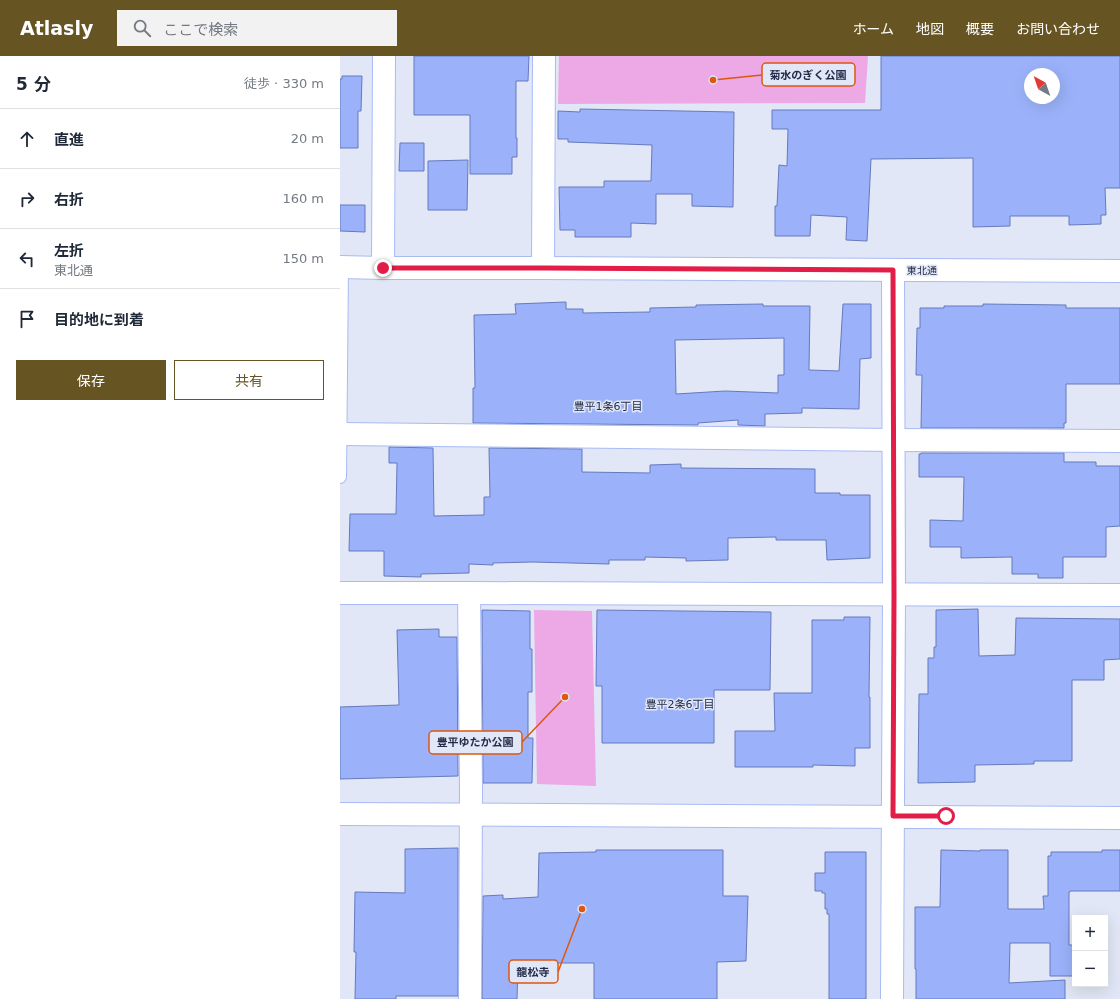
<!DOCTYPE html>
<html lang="ja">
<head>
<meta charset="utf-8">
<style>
	body { margin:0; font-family:"DejaVu Sans","Noto Sans JP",sans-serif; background:#f2f2f3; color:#1f2937 }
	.controls { position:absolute; right:12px; bottom:12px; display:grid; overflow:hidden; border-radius:0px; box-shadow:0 4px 16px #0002 }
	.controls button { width:36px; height:36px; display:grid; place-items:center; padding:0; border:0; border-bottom:1px solid #e0e1e3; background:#fff; color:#1f2937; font:20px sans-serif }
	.compass { position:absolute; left:684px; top:12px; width:36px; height:36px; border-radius:50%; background:#fff; box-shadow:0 4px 16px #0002; rotate:320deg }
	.stop { position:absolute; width:12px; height:12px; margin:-9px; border:3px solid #e11d48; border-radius:50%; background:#fff }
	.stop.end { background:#e11d48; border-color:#fff; box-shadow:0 1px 4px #0008 }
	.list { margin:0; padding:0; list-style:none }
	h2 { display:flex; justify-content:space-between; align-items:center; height:52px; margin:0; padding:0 16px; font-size:17px }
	h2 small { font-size:13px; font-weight:400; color:#747a83 }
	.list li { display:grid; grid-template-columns:26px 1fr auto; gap:12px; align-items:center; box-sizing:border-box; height:60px; padding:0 16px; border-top:1px solid #e0e1e3 }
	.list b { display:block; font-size:15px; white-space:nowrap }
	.list p { margin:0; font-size:13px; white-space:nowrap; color:#747a83 }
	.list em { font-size:13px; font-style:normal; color:#747a83 }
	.actions { display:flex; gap:8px; padding:12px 16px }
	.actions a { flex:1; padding:9px 0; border:1px solid #665523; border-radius:0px; text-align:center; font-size:14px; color:#665523 }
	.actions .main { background:#665523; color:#fff }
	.icon { flex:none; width:22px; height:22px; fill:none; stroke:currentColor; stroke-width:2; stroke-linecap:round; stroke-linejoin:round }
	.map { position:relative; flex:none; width:780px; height:943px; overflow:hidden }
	header { display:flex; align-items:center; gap:24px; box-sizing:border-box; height:56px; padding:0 20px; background:#665523; color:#fff }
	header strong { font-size:19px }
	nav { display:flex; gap:22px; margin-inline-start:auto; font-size:14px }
	.search { width:280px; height:36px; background:#f2f2f3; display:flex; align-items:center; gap:10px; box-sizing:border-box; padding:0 14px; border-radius:0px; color:#747a83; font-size:15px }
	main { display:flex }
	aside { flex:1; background:#fff }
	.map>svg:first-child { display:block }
</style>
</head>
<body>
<header>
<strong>Atlasly</strong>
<div class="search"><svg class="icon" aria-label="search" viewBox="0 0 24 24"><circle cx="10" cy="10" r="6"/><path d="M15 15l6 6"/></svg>ここで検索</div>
<nav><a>ホーム</a><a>地図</a><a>概要</a><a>お問い合わせ</a></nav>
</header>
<main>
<aside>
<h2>5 分<small>徒歩 · 330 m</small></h2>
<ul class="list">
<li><svg class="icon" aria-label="ahead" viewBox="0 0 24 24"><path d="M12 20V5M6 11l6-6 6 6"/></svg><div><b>直進</b></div><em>20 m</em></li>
<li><svg class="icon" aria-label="right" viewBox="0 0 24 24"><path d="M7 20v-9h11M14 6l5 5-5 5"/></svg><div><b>右折</b></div><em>160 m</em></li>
<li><svg class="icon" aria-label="left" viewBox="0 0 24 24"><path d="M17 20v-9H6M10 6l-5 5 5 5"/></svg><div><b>左折</b><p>東北通</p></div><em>150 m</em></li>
<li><svg class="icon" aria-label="arrive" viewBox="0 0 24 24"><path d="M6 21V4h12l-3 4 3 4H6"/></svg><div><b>目的地に到着</b></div></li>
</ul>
<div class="actions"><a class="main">保存</a><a>共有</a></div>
</aside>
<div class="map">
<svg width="780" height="943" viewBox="0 0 780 943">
	<rect width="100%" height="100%" fill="#e1e7f6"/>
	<g fill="#eda8e6">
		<polygon points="219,0 528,0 525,47 218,48"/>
		<polygon points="194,554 252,555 256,730 197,728"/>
	</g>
	<g fill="#9bb2fa" stroke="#6579bd" fill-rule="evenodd">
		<polygon points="74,0 189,0 188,25 176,25 176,82 177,82 177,101 172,101 172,118 130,118 130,59 74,59"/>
		<path d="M541 0H780V132H765L766 159H761V168L729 169V160H670V170L633 171V102L531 103 527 185 506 184 507 161 471 159 470 180H435V150H437L439 109 447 110 448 73H432V54H541ZM690 18H714V42H690Z"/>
		<polygon points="2,20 22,20 21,55 18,55 18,92 0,92 0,23 2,23"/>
		<polygon points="240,53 394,56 393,151 352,150 352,138 316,138 316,168 291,167 291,181 235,181 235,174 220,174 219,131 264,131 264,125 311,125 312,89 228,86 228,83 218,83 218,55 240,56"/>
		<polygon points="60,87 84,87 84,115 59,115"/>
		<polygon points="128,104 127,154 88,154 88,105"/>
		<polygon points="0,149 25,149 25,176 0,175"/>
		<path d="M226 246V253H243V257L310 256V252L356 251V249L423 248V250H470L469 314 499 315 503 248H531V302L520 303 519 353 462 352V357L425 358V370L398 369V364L358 367V369L133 367V332H135L134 259 176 258 175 248ZM444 282V319H438V337L385 335 336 338 335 284Z"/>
		<polygon points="643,248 726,249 726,252 780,252 780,328 726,328 726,367 724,367 724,372 581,372 582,319 576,319 577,272 580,272 580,252 604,252 604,250 643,250"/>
		<polygon points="49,391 93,392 94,460 144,459 144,441 150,441 149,392 242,393 242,416 310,417 310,409 341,408 341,412 475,413 475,437 500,437 500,439 530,439 530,502 487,504 486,484 436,484 436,481 388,482 388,504 346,505 346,502 305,501 305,504 269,504 269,508 193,506 153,507 153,509 129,508 129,517 81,518 81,521 44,520 44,495 9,495 10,458 56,458 57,407 49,407"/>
		<polygon points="581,397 724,397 724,406 756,406 756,410 780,410 780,470 766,471 766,501 723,501 723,522 698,522 698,518 672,518 672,501 621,502 621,491 590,491 590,464 623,465 624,421 579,421 579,398 581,398"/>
		<polygon points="638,553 639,600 675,599 676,562 780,563 780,603 764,604 764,624 732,624 732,705 694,705 694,708 635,709 635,726 578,727 579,638 588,638 588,602 594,602 594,591 596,591 596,554"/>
		<polygon points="142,554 190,555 190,593 192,593 192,636 188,636 188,682 193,682 192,727 143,727"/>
		<polygon points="257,554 431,556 430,634 374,634 374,687 262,687 262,630 256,630"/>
		<polygon points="504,561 530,561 529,641 530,641 530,692 515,692 515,710 473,709 473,711 395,711 395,675 435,675 434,637 472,637 472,564 504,564"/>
		<polygon points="99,573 99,581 117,581 118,720 0,723 0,651 59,649 57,574"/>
		<polygon points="118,792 118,940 56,940 56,943 15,943 16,896 14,896 15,836 65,837 65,793"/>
		<polygon points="256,794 383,794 383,840 408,840 406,905 377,906 377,943 254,943 254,907 193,907 193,909 178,910 177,943 142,943 143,840 163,839 163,843 198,841 199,797 256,796"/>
		<polygon points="601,794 640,795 640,794 668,794 668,853 704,853 703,840 708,840 708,800 711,800 711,796 762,796 762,794 780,794 780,835 730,835 730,836 729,836 729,889 735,889 735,920 710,920 710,887 670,887 669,927 725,924 725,943 576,943 576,913 575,913 575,851 600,851"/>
		<polygon points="485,796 526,796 526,943 489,943 489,858 487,858 487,853 485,853 485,837 482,837 482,835 475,835 475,817 485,817"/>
	</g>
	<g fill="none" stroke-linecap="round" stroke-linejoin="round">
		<g stroke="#a8bbf5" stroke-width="14">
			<polyline id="service" points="0,421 2,211"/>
		</g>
		<g stroke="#a8bbf5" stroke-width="24">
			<g id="minor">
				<polyline points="43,212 44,0"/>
				<polyline points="203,212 204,0"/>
				<polyline points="0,378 554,384 780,385"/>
				<polyline points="0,537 129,537 780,539"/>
				<polyline points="129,537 131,734 130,943"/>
				<polyline points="552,943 554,539 553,214"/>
			</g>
		</g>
		<g stroke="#a8bbf5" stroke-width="24">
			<g id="tertiary">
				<polyline points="0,211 43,212 203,212 780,215"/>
				<polyline points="0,758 780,762"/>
			</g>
		</g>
		<use href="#service" stroke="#fff" stroke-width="12"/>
		<use href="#minor" stroke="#fff" stroke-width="22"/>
		<use href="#tertiary" stroke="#fff" stroke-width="22"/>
	</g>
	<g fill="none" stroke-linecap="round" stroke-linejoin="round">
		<polyline stroke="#e11d48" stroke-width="5" points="43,212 203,212 553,214 554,539 553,760 606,760"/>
	</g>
	<g text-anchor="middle" stroke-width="3" stroke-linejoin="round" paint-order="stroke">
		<g font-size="10" fill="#232c49" stroke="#e1e7f6">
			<text x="582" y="218">東北通</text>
		</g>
		<g font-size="11" fill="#232c49" stroke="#e1e7f6">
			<text x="268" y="354">豊平1条6丁目</text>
			<text x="340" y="652">豊平2条6丁目</text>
		</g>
	</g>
	<path fill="none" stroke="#de570f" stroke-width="1.5" d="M373 24L422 19M225 641L182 686M242 853L218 916"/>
	<g fill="#de570f" stroke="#e1e7f6" stroke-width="1.5">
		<circle cx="373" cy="24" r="4"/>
		<circle cx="225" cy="641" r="4"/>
		<circle cx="242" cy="853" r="4"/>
	</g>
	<g fill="#e1e7f6" stroke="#de570f" stroke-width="1.5">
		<rect x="422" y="7" width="93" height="23" rx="4"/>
		<rect x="89" y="675" width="93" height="23" rx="4"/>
		<rect x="169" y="904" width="49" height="23" rx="4"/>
	</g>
	<g font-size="11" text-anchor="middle" font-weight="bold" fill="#232c49">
		<text x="468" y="23">菊水のぎく公園</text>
		<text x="135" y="690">豊平ゆたか公園</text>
		<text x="193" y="920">龍松寺</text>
	</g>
</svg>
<div class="controls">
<button>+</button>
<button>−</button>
</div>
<svg class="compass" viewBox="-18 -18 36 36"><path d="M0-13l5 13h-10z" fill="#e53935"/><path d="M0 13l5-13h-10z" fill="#747a83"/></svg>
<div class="stop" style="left:606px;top:760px"></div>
<div class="stop end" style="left:43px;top:212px"></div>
</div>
</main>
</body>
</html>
